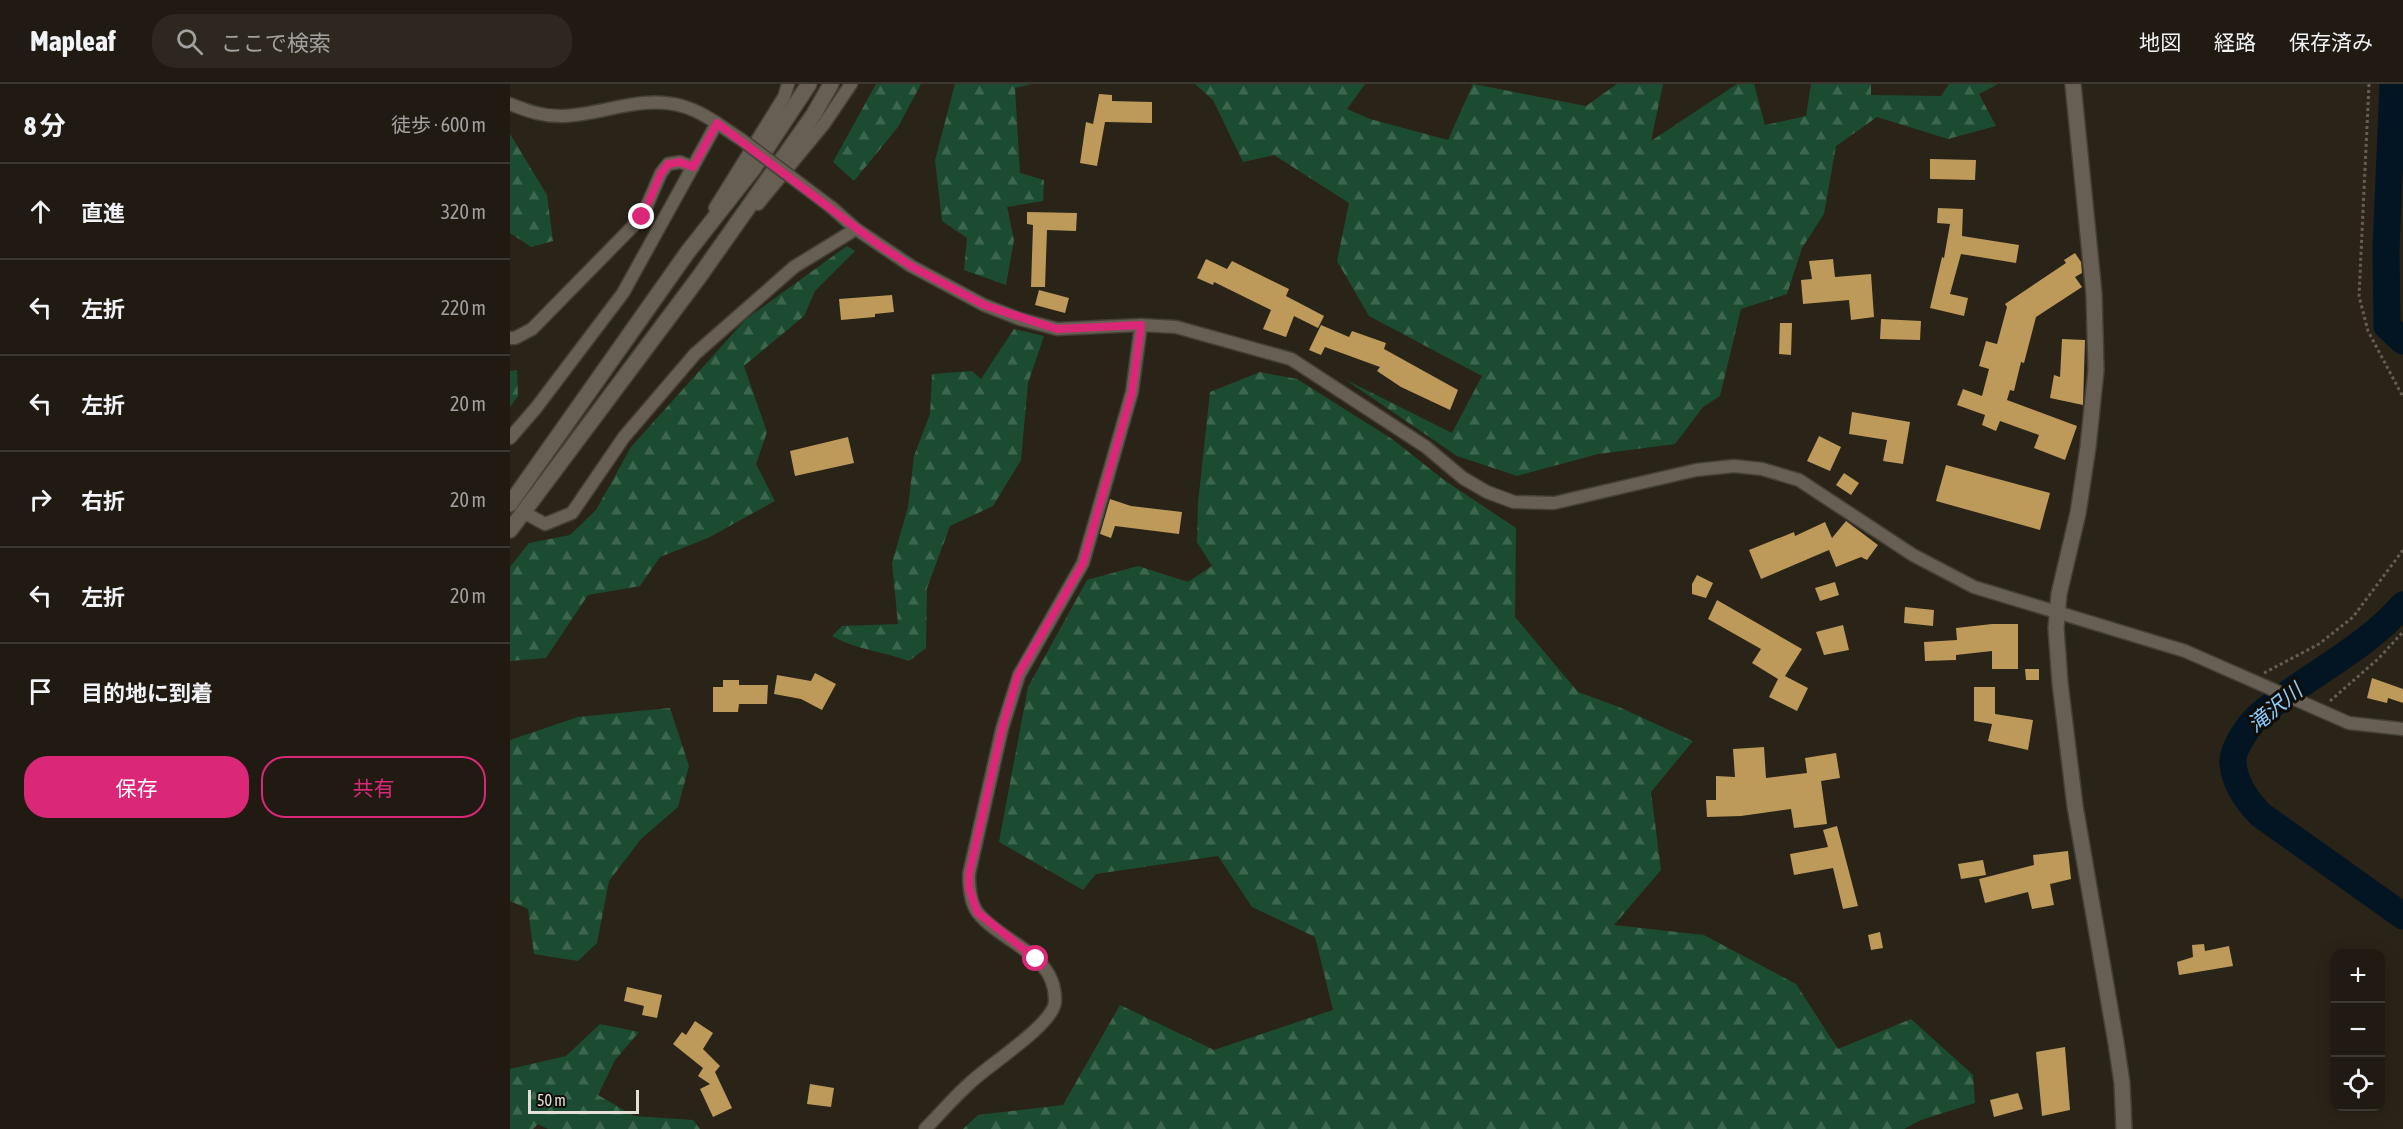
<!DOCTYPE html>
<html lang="ja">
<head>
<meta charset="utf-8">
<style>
	body { margin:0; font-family:"Asap Condensed","Noto Sans JP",sans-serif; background:#2d2720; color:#f1f3f6 }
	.controls { position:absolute; right:18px; bottom:18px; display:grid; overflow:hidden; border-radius:12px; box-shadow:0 3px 15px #0003 }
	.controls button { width:54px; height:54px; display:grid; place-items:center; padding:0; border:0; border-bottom:2px solid #3d3832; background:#201a12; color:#f1f3f6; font:30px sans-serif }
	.scale { position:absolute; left:18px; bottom:15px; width:111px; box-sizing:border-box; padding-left:6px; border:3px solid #e4e0d8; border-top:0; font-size:16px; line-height:21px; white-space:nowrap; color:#e4e0d8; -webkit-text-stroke:4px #100d08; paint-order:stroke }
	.stop { position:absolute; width:18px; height:18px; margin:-14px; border:4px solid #db2777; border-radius:50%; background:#fff }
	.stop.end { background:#db2777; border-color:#fff; box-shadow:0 2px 6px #0008 }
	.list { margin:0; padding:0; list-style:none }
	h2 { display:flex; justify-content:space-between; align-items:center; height:78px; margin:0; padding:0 24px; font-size:26px }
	h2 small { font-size:20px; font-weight:400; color:#a2a19f }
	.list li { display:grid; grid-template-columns:39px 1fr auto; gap:18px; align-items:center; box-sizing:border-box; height:96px; padding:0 24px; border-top:2px solid #3d3832 }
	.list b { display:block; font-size:22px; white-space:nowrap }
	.list em { font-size:20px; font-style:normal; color:#a2a19f }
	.actions { display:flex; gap:12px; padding:18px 24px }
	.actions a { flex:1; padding:14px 0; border:2px solid #db2777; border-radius:24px; text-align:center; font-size:21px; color:#db2777 }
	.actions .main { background:#db2777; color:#fff }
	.icon { flex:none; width:33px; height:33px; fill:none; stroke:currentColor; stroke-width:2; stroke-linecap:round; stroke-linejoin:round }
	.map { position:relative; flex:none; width:1893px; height:1045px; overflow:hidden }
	header { display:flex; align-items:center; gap:36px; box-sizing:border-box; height:84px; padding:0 30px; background:#201a12; border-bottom:2px solid #3d3832 }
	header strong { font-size:28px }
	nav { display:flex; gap:33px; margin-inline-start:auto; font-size:21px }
	.search { width:420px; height:54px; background:#2d2720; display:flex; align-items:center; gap:15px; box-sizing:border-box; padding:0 21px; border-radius:24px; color:#a2a19f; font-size:22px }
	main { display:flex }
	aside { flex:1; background:#201a12 }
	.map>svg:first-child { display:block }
</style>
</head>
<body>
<header>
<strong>Mapleaf</strong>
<div class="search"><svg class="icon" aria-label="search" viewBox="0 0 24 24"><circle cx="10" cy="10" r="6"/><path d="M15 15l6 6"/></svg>ここで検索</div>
<nav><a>地図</a><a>経路</a><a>保存済み</a></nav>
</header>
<main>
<aside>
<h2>8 分<small>徒歩 · 600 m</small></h2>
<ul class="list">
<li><svg class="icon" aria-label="ahead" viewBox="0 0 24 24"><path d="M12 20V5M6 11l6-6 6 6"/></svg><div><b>直進</b></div><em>320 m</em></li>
<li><svg class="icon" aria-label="left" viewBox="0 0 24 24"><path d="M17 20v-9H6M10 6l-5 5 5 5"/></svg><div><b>左折</b></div><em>220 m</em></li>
<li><svg class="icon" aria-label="left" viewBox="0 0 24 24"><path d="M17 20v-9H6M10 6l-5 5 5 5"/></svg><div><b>左折</b></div><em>20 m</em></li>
<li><svg class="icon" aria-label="right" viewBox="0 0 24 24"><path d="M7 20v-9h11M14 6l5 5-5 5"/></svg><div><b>右折</b></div><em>20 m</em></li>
<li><svg class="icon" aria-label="left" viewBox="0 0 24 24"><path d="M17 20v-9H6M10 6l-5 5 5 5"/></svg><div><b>左折</b></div><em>20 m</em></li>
<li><svg class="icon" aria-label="arrive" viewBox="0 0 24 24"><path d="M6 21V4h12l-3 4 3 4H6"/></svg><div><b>目的地に到着</b></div></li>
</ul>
<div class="actions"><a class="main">保存</a><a>共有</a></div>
</aside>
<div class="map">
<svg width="1893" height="1045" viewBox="0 0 1893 1045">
	<defs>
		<pattern id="forest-firs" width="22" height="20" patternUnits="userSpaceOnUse" patternTransform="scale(1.5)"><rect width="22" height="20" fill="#1b4c31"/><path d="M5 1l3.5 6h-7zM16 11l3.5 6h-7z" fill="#3c664e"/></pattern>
	</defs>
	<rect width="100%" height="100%" fill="#2a2318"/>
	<g fill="url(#forest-firs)">
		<polygon points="366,0 411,0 388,43 344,97 323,78"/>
		<polygon points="445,0 522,0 505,4 510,89 534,96 533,117 497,123 504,156 496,201 454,186 457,154 432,137 425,76"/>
		<polygon points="685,0 855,0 837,25 860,35 938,56 963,0 1076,22 1107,0 1153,0 1141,57 1227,0 1244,0 1255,41 1296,32 1301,0 1361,0 1361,11 1431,12 1439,0 1488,0 1469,10 1486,42 1438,55 1367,33 1326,62 1314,130 1292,164 1277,210 1231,225 1210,312 1193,323 1165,360 1088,370 1007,392 947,372 836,296 942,349 972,292 859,232 827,177 839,119 764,71 733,78 703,16"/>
		<polygon points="0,50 37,111 43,157 21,163 0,149"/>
		<polygon points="337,162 345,167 305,207 294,232 234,282 257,348 246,380 265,417 198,454 150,473 130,502 78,511 36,574 0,577 0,483 19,459 60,451 86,426 121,363 236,235"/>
		<path d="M504 245 534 252 518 299 511 376 483 422 440 442 417 504 416 564 399 577C372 567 347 566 322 552L332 542 388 540 382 479 398 423 404 372 420 330 422 290 462 287 471 295Z"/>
		<polygon points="7,286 8,312 0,323 0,287"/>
		<polygon points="750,288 787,295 882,355 934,396 1006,444 1005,533 1068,608 1109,623 1183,657 1141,708 1151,786 1104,841 1194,851 1286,900 1328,965 1401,935 1463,991 1465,1019 1411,1036 1394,1045 453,1045 468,1031 553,1021 610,921 704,966 823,926 805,853 742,823 708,772 586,790 573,806 489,758 518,603 577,496 628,482 678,498 702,482 687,458 688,419 700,308"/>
		<polygon points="160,624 179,682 168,723 131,755 99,797 87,859 68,877 24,870 18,825 0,817 0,656 68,633"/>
		<polygon points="90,940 129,948 105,976 88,1011 124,1032 183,1036 190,1045 38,1045 28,1040 23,1045 0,1045 0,985 56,972"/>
	</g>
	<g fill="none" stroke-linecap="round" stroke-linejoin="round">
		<g stroke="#031522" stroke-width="27">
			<polyline points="1883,0 1876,164 1877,242 1893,257"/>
			<path d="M1893 521C1853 567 1797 591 1751 630 1740 639 1721 665 1723 680 1725 701 1737 717 1751 731L1893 832"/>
		</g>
	</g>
	<g fill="#bd9a5a">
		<polygon points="589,10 602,11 602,17 642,18 642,39 595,38 587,82 570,79 576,38 583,40"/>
		<polygon points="1420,75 1466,76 1465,96 1420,95"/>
		<polygon points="1428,124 1453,125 1452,152 1509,161 1506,179 1451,170 1440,210 1458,214 1454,232 1420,224 1432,173 1434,174 1440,140 1427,139"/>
		<polygon points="517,128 567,129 566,147 537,146 535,203 521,203 523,141 517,140"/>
		<polygon points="1565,169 1571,178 1572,189 1565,193 1572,203 1526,233 1514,279 1511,278 1504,307 1500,306 1497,316 1567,342 1555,376 1524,364 1529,351 1490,337 1486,347 1472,341 1475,331 1447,321 1453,305 1472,312 1479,285 1469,282 1476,257 1487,260 1497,223 1495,220 1556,179 1554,176"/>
		<polygon points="696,175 717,185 722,177 779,205 776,212 814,232 808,244 784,232 776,253 753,245 761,226 704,198 703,201 687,194"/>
		<polygon points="1323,175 1325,193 1361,190 1364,233 1341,236 1339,216 1293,220 1291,196 1302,195 1299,177"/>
		<polygon points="529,206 559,214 555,229 525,221"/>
		<polygon points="382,211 384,228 365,230 365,233 331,236 329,215"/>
		<polygon points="1371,235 1411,237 1410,256 1370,255"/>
		<polygon points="1270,239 1282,239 1281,271 1269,270"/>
		<polygon points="811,241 839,253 842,247 876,259 874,265 948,306 940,326 891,303 867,287 870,283 815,263 811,271 799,266"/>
		<polygon points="1552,255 1575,256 1573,321 1540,314 1544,291 1550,293"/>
		<polygon points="1342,328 1400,338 1393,380 1373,377 1377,356 1339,350"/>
		<polygon points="1309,352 1331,363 1320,387 1297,377"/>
		<polygon points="338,353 344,379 285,392 280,367"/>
		<polygon points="1436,381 1540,409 1530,446 1426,417"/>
		<polygon points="1334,389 1349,399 1341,411 1326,401"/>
		<polygon points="600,415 621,422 672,428 669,450 605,442 601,454 590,450"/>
		<polygon points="1336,437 1368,461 1357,476 1351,473 1326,483 1319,466 1251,495 1239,466 1284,448 1285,452 1315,438 1322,454"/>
		<polygon points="1187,491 1203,499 1196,514 1182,510 1182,500"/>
		<polygon points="1325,498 1329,511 1310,517 1305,504"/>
		<polygon points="1207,516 1292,565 1275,592 1298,604 1287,627 1259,613 1268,595 1242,579 1251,565 1198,535"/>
		<polygon points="1395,523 1424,526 1423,542 1394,539"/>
		<polygon points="1482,540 1508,540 1508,585 1482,585 1482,567 1446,571 1446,576 1415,577 1414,558 1447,556 1446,544"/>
		<polygon points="1333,541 1339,566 1314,571 1306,548"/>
		<polygon points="1515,585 1529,585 1529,596 1516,596"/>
		<polygon points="305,589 326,600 312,626 291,615 264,610 267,591 301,597"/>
		<polygon points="1862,594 1893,605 1893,619 1878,614 1877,619 1857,614"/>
		<polygon points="213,596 229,596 229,601 258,601 257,620 229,620 228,628 203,628 203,603 213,603"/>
		<polygon points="1464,603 1485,603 1485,630 1523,636 1518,666 1478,657 1482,640 1464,637"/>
		<polygon points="1254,663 1256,694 1297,689 1295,674 1326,669 1330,694 1311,697 1317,740 1284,744 1281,725 1231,732 1197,733 1196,716 1206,716 1206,692 1225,693 1223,665"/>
		<polygon points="1327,742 1348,822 1333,825 1323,784 1284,791 1280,770 1318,763 1313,746"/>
		<polygon points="1558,767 1561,795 1540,800 1544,821 1522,825 1518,808 1475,819 1469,795 1524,781 1523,771"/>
		<polygon points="1473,776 1476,791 1451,795 1448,780"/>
		<polygon points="1370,848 1373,864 1361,866 1358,851"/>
		<polygon points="1694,860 1695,867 1719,862 1723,882 1669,891 1667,878 1683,873 1682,861"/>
		<polygon points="117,903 152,911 147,934 132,931 134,922 114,917"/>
		<polygon points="185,937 203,949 193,965 210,982 205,988 222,1024 203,1033 190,1005 200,1000 188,992 193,984 163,960 172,948 176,951"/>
		<polygon points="1555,963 1560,1026 1532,1032 1526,968"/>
		<polygon points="300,1000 324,1004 321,1023 297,1020"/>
		<polygon points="1508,1009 1513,1025 1484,1033 1480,1016"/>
	</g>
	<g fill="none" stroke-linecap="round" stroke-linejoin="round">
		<g stroke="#444037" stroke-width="15">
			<g id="minor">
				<path d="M0 20C18 27 34 33 54 32 94 30 131 11 172 22 194 28 213 44 232 56"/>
				<polyline points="248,120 314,40 341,0"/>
				<polyline points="321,123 346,145 401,182 474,221 510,235 547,245 631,241 666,243 781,275 916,363 953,394 977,408 1004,418 1044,419 1186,386 1224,382 1252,385 1289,396 1403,471 1464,503 1675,567 1839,639 1893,645"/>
				<polyline points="205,124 274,13 278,0"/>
				<polyline points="0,254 5,254 22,245 132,133 151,89 158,80 170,78 183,83"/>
				<polyline points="0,354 26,324 113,209 207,39"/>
				<polyline points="13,428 35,440 62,429 114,353 185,270 284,183 346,145"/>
				<path d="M415 1045C430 1030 444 1013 460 999 477 982 543 941 545 918 547 870 493 860 468 829 460 819 459 802 459 790L492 645 509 591 573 479 622 308 631 241"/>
			</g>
		</g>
		<g stroke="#444037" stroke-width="18">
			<g id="tertiary">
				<polyline points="1563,0 1584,210 1586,286 1578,363 1568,429 1549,510 1546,544 1550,599 1565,722 1606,959 1612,999 1614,1045"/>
				<polyline points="0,420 177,169 243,85 299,0"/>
				<polyline points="0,446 189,193 304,30 321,0"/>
			</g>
		</g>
		<g stroke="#645e54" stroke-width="3" stroke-dasharray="3 3" stroke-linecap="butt">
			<polyline points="1859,0 1849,212 1858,247 1893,313"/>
			<polyline points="1754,589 1809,560 1843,533 1893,466"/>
			<polyline points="1820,617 1868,575 1893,548"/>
		</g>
		<use href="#minor" stroke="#675f53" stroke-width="12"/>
		<use href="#tertiary" stroke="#675f53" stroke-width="15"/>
		<g stroke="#444037" stroke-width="15" stroke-linecap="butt">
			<polyline id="minor-bridge" points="232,56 321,123"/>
		</g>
		<use href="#minor-bridge" stroke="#675f53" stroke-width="12"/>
	</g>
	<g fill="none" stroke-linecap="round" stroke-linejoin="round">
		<polyline stroke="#db2777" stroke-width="8" points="132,133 151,89 158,80 170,78 183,83 207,39 369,161 401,182 474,221 547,245 631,241 622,308 573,479 508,591 492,645 459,790 459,804 467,828 526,875"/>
	</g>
	<g text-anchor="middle" stroke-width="6" stroke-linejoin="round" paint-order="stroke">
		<g font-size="21" font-style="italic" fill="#8acdff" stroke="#100d08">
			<text transform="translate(1765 624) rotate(-39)" y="7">滝沢川</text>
		</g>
	</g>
</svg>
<div class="controls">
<button>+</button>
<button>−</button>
<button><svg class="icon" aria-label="locate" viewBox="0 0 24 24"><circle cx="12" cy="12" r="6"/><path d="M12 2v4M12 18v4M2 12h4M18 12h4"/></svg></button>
</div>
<div class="scale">50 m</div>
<div class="stop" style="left:526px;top:875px"></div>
<div class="stop end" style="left:132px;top:133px"></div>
</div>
</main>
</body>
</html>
